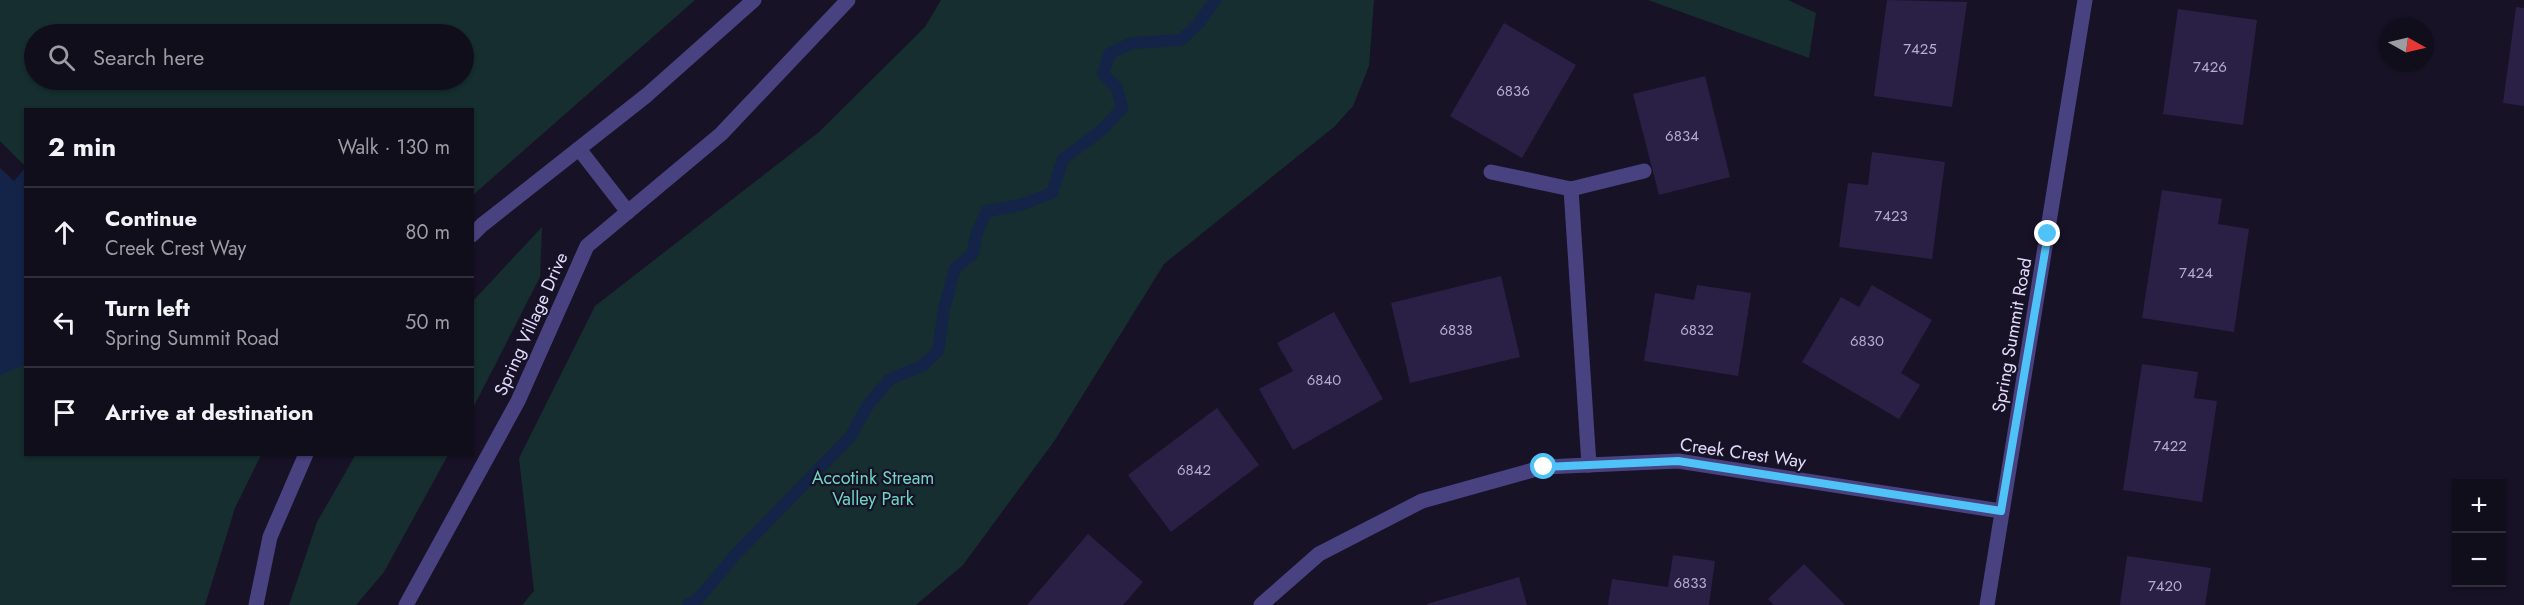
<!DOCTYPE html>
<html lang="en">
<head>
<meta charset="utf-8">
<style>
	body { margin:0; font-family:Jost,sans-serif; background:#1e1c29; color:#f1f3f6 }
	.controls { position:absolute; right:18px; bottom:18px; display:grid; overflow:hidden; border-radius:0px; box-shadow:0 2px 4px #0004 }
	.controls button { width:54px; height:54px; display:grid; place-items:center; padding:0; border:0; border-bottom:2px solid #302e3b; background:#110e1c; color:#f1f3f6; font:30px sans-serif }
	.compass { position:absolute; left:2380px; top:18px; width:54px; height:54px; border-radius:50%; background:#110e1c; box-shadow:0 2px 4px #0004; rotate:98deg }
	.stop { position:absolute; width:18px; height:18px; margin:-14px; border:4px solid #4fc3f7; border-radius:50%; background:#fff }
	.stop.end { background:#4fc3f7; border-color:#fff; box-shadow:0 2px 6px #0008 }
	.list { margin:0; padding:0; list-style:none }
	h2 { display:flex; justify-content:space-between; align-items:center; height:78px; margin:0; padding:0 24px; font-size:26px }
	h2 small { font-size:20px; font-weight:400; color:#9c9ca3 }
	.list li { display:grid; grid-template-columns:39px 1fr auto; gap:18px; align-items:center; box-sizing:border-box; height:90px; padding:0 24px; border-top:2px solid #302e3b }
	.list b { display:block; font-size:22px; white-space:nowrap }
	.list p { margin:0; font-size:20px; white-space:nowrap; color:#9c9ca3 }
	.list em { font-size:20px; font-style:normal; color:#9c9ca3 }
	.icon { flex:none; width:33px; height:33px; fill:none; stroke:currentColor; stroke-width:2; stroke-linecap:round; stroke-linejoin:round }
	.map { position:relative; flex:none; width:2524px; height:605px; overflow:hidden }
	.search { position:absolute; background:#110e1c; box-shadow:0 2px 4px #0004; left:24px; top:24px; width:450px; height:66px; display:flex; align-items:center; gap:15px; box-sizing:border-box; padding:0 21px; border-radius:33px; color:#9c9ca3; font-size:22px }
	.panel { position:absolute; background:#110e1c; box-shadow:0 2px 4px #0004; left:24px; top:108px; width:450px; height:348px; border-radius:0px }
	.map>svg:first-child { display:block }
</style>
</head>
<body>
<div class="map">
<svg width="2524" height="605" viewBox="0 0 2524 605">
	<rect width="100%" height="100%" fill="#171226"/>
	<g fill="#162e2f" fill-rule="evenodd">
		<path d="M0 0H695L473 195 472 110H26V454L261 455 235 508 205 605H0ZM34 34H464V80H34Z"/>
		<polygon points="941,0 1374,0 1369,66 1353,106 1334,127 1164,264 1055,440 963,565 916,605 522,605 534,591 519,458 595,306 819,132 925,27"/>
		<polygon points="1648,0 1788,0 1816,13 1809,58"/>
		<polygon points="542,227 540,277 473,408 473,301"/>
		<polygon points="356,454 448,455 384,572 356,605 289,605 317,522"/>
	</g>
	<polygon fill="#142448" points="0,144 26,171 25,362 24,365 0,375"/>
	<polygon fill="#171226" points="0,141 26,167 14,181 0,168"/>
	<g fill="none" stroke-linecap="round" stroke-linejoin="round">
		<polyline stroke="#142448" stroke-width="12" points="688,605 699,598 736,554 850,437 868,405 890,379 922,366 938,351 944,309 955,268 972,255 977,232 987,211 1020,205 1052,193 1063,159 1103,129 1122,108 1117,88 1103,74 1110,53 1132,43 1181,40 1199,23 1215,0"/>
	</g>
	<g fill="#2a2045">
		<polygon points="1887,0 1967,2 1952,107 1874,96"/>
		<polygon points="2516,7 2524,8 2524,106 2503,103"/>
		<polygon points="2178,9 2257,20 2243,125 2163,114"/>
		<polygon points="1504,23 1576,65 1522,158 1450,116"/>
		<polygon points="1705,76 1730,177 1659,195 1633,94"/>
		<polygon points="1872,152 1945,162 1932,259 1839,247 1848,183 1868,185"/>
		<polygon points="2162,190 2222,199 2218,224 2249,229 2234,332 2142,318"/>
		<polygon points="1501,276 1520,357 1410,383 1391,303"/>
		<polygon points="1697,285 1751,293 1738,376 1644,361 1655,293 1694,300"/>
		<polygon points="1872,285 1932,320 1901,373 1920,385 1899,419 1802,362 1841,297 1859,307"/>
		<polygon points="1334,312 1383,399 1293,450 1259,389 1293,371 1277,343"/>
		<polygon points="2142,364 2198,372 2194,398 2217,401 2202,502 2123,490"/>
		<polygon points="1217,408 1259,465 1171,532 1128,475"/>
		<polygon points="1088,534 1143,582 1123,605 1027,605"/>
		<polygon points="1673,555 1715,561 1709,605 1608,605 1612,579 1668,587"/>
		<polygon points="2127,556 2211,568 2205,605 2120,605"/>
		<polygon points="1804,564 1845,605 1774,605 1768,599"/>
		<polygon points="1519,577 1527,605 1427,605 1427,604"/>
	</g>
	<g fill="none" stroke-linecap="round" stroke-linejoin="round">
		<g stroke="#494280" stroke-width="15">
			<polyline points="579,149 628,212"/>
			<polyline points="1491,172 1571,189 1644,171"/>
			<polyline points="1571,189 1589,465"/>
			<polyline points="472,235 482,225 647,95 754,0"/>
			<polyline points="256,605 270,537 306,454"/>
			<polyline points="406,605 518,401 587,246 721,134 848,0"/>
			<polyline points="1261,605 1319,554 1422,501 1544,467 1678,461 2001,511"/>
			<polyline points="1987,605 2085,0"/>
		</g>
	</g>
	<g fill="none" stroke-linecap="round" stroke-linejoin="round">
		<polyline stroke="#4fc3f7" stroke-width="8" points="1544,467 1678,461 2001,511 2048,234"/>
	</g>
	<g text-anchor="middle" stroke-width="4.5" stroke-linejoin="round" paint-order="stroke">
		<g font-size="15" fill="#b3acce">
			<text x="1920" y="54">7425</text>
			<text x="2210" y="72">7426</text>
			<text x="1513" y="96">6836</text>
			<text x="1682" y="141">6834</text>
			<text x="1891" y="221">7423</text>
			<text x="2196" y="278">7424</text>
			<text x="1456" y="335">6838</text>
			<text x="1697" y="335">6832</text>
			<text x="1867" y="346">6830</text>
			<text x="1324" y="385">6840</text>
			<text x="2170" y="451">7422</text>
			<text x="1194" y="475">6842</text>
			<text x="1690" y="588">6833</text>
			<text x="2165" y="591">7420</text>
		</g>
		<g font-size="18" fill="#e1dbfb" stroke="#171226">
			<text transform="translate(531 324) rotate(-66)" y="6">Spring Village Drive</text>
			<text transform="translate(2012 335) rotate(-80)" y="6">Spring Summit Road</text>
			<text transform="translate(1743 453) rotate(8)" y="6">Creek Crest Way</text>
		</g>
		<g font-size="18" fill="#6dd5c2" stroke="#171226">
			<text x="873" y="484">Accotink Stream<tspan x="873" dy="21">Valley Park</tspan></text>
		</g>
	</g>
</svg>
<div class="controls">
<button>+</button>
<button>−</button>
</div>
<svg class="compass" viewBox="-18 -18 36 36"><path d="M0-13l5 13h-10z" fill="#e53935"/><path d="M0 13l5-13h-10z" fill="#9c9ca3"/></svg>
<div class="stop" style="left:1544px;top:467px"></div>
<div class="stop end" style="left:2048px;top:234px"></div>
<div class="search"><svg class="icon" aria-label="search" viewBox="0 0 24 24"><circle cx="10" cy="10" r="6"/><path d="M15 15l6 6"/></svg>Search here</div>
<section class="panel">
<h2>2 min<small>Walk · 130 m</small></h2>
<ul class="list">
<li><svg class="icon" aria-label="ahead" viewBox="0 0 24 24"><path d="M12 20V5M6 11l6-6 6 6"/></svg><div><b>Continue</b><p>Creek Crest Way</p></div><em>80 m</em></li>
<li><svg class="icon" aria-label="left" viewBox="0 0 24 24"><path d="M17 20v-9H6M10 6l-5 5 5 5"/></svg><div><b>Turn left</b><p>Spring Summit Road</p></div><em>50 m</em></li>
<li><svg class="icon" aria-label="arrive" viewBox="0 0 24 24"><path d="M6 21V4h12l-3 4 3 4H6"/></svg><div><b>Arrive at destination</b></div></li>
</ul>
</section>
</div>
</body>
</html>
